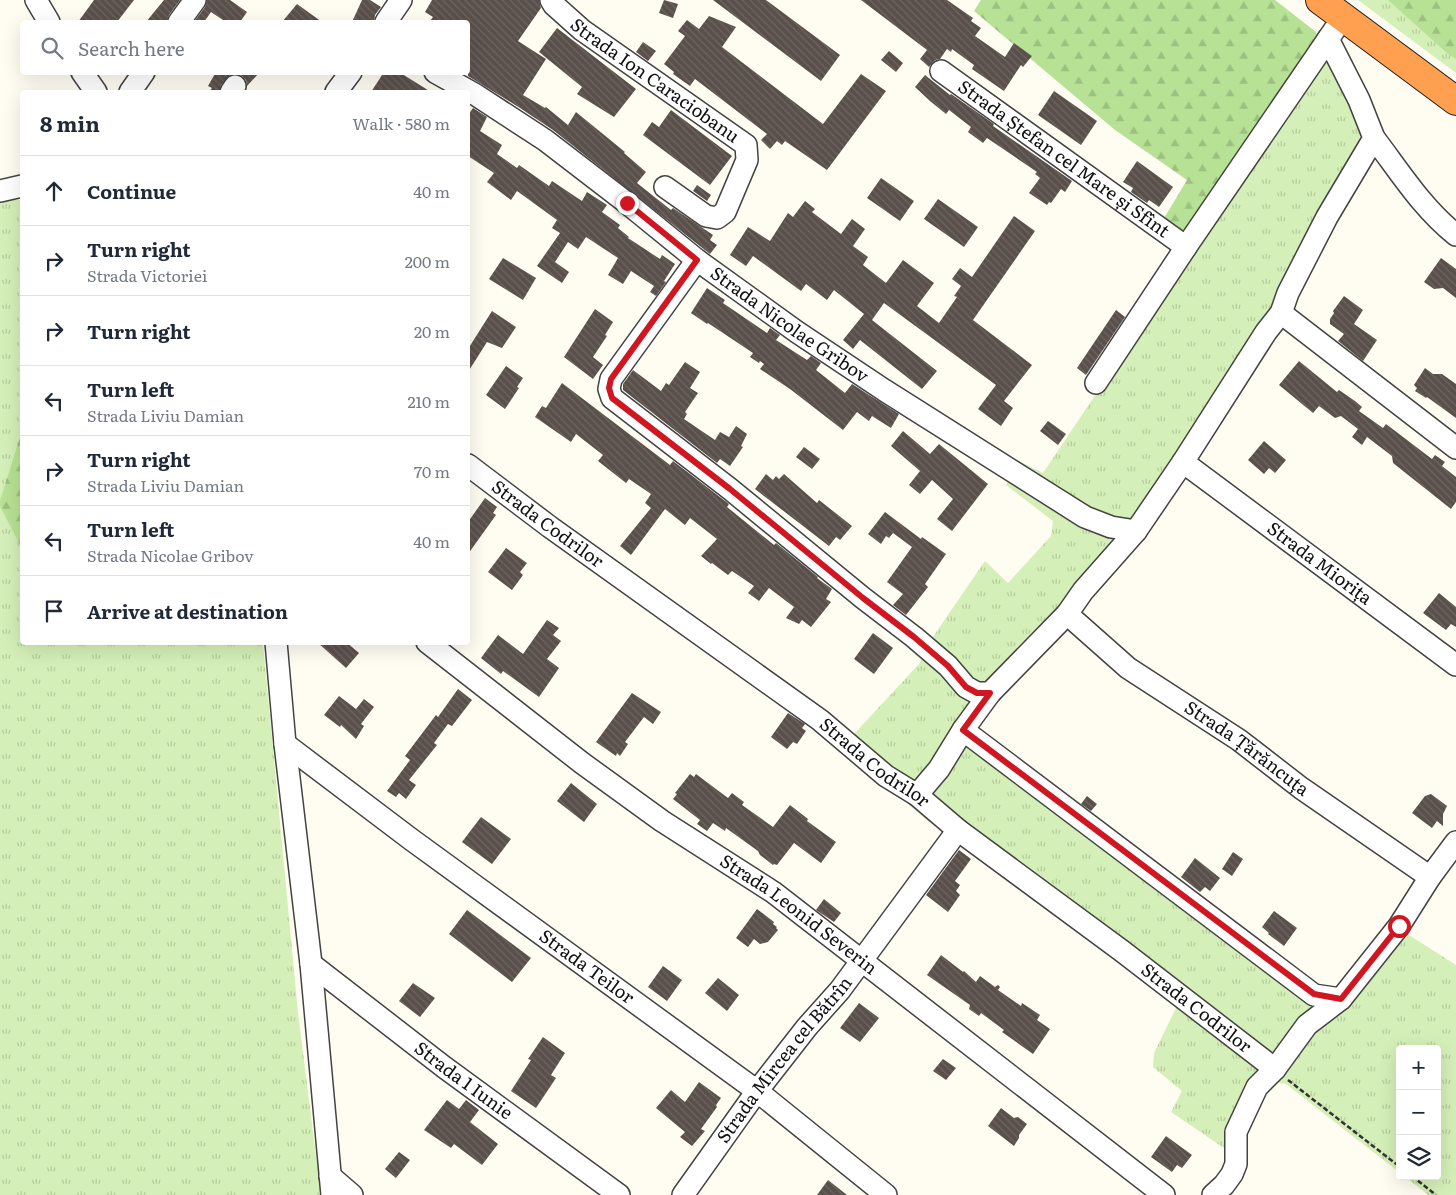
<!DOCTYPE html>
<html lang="en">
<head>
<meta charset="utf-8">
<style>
	body { margin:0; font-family:Literata,serif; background:#f2f2f3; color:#1f2937 }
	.controls { position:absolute; right:15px; bottom:15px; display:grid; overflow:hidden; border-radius:5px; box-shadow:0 5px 20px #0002 }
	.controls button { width:45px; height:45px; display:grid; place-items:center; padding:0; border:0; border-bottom:1px solid #e0e1e3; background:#fff; color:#1f2937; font:25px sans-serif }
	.stop { position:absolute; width:15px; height:15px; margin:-11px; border:4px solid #d01721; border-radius:50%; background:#fff }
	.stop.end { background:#d01721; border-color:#fff; box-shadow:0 1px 5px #0008 }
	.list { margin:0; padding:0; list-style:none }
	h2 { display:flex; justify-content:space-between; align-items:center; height:65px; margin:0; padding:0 20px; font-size:21px }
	h2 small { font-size:16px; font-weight:400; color:#747a83 }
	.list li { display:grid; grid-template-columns:32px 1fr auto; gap:15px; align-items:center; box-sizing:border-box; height:70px; padding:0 20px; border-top:1px solid #e0e1e3 }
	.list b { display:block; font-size:19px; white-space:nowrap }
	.list p { margin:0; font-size:16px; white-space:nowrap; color:#747a83 }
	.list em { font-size:16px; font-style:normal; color:#747a83 }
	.icon { flex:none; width:28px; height:28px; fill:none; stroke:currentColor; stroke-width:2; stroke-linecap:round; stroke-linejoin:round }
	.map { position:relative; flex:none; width:1456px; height:1195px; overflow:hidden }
	.search { position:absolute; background:#fff; box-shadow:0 5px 20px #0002; left:20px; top:20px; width:450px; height:55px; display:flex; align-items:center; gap:12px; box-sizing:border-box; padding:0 18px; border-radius:5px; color:#747a83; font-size:19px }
	.panel { position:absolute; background:#fff; box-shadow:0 5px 20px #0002; left:20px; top:90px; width:450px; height:555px; border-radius:5px }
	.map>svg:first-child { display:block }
</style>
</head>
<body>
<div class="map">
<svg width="1456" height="1195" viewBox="0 0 1456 1195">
	<defs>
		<pattern id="grass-tufts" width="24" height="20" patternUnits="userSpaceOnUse" patternTransform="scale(1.25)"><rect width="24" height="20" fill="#d4efb7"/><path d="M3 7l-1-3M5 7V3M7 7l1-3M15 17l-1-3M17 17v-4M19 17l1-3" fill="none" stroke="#b5cc9c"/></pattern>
		<pattern id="forest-firs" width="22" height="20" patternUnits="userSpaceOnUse" patternTransform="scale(1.25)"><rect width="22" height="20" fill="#b7e194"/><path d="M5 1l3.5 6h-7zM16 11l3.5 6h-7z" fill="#9cc07f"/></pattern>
		<pattern id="building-back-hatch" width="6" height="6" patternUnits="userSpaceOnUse" patternTransform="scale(1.25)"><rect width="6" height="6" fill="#5a504b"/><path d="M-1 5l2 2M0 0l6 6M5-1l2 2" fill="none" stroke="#6d6561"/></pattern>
	</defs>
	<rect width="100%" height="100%" fill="#fffdf2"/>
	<g fill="url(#grass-tufts)">
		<polygon points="1358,0 1456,0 1456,73"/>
		<polygon points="1326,51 1363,130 1350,161 1276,311 1279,335 1228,408 958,730 1314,989 1337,993 1387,921 1456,965 1456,1195 1428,1195 1404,1176 1437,1176 1437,1049 1400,1049 1400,1173 1286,1084 1273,1082 1256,1098 1244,1131 1243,1161 1171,1112 1182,1091 1153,1067 1154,1053 1179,1002 944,830 929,822 842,747 919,664 928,644 985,561 1008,583 1051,536 1053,521 1006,485 1017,460 1043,473"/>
		<polygon points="0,195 22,201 22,642 263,643 298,1013 321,1195 0,1195"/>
	</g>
	<g fill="url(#forest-firs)">
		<polygon points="981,0 1275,0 1316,32 1320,44 1187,236 1163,220 1187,180 1115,130 974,11"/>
		<polygon points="1388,0 1456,0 1456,59 1448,54"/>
		<polygon points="20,437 22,437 22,549 0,506 0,501"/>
	</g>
	<g fill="url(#building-back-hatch)">
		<polygon points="94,0 134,0 117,22 78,22"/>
		<polygon points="164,0 180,0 169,15 167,22 146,22"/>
		<polygon points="207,0 230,0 247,12 240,22 226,22 211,12 204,22 194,22 205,7"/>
		<polygon points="362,0 370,0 381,7 375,15 374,22 352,22"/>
		<polygon points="432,0 539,0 541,8 518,41 546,59 523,95 545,108 546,107 568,125 576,112 625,152 624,153 646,172 637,183 671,210 673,208 713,235 710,240 717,245 710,254 553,130 520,108 468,76 468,22 429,22 433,17 425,12"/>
		<polygon points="664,0 678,4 673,18 659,13"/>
		<polygon points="713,0 766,0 840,55 821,81"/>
		<polygon points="861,0 947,0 973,18 971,21 981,28 975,36 1005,57 1014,43 1032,56 1023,67 1021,65 1004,91 972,69 974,65 952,49 951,52 947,49 940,59 935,60 929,67 920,59 927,50"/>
		<polygon points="297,4 322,22 282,22"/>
		<polygon points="709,16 736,27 722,47 823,124 861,74 886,91 827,170 785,141 782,145 777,141 770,149 761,140 767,134 695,79 690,86 673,74 674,72 664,64 685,36 678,31 687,20 699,29"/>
		<polygon points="557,28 636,89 614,117 577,94 582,87 539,52"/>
		<polygon points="643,42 656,51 648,61 636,52"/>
		<polygon points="889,51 903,63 896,72 881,60"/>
		<polygon points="216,72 260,72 247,86 246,80 242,76 236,74 230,75 221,85 219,92 209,92 212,88 208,86"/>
		<polygon points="384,72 399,72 431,92 371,92"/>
		<polygon points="925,75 950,95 951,94 994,124 993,126 1072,181 1065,192 1061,189 1051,203 1049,202 1047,205 1029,193 1040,178 1035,174 1037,172 987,138 983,143 968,132 971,127 949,110 946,114 930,101 915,87"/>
		<polygon points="1054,91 1097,121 1081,145 1038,115"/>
		<polygon points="473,108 487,117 480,131 502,145 497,154 517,168 519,165 549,186 552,181 582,201 587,192 607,205 602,212 620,225 618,228 629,237 628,238 660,259 662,255 675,264 664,281 666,282 656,296 650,292 654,286 631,271 623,284 608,275 618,258 586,237 578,249 568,242 555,262 569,272 562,283 537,266 560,233 552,228 557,220 517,191 511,200 487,182 494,173 468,156 468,115"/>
		<polygon points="671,110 732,156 710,185 643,135 652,122 659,127"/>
		<polygon points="1137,161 1173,187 1159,207 1149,200 1147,203 1131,192 1133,188 1123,182"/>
		<polygon points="881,178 914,201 900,221 867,198"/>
		<polygon points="697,185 711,195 707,201 693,191"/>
		<polygon points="938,199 978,227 964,247 924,219"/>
		<polygon points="805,201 815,209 812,212 841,234 852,219 865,229 853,246 868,257 863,265 886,283 903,260 934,283 917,306 939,323 957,297 954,296 961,286 952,279 960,268 972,277 1014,216 1035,231 973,320 1032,365 1004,401 1013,408 1001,426 978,409 996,385 884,303 872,320 937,371 922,389 860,340 853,349 843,340 864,314 834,290 827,300 806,284 801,291 753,256 746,266 730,255 748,227 770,241 788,213 793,217"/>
		<polygon points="503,258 536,278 523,300 489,279"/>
		<polygon points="1441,258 1456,269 1456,298 1443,288 1434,289 1424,282"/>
		<polygon points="707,288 725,300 723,303 767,333 770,328 780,335 776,340 807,360 811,356 821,363 816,370 845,393 852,384 899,414 891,428 872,416 869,421 857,412 843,430 790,389 760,369 764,364 760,361 759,363 750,357 753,353 708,323 707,324 691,313"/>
		<polygon points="1344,296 1363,310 1354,324 1377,340 1363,361 1338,341 1344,334 1330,324 1330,319 1334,313 1333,311"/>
		<polygon points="595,309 613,322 605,335 607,336 593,357 603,365 593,379 564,357"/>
		<polygon points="1116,310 1125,317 1086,375 1077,368"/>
		<polygon points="492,311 516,327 502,348 487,342 468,372 468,349"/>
		<polygon points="1299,361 1337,392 1339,390 1355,401 1362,407 1359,411 1383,428 1386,424 1432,459 1435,455 1445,462 1442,466 1456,477 1456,502 1451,509 1393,463 1392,456 1367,437 1362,445 1352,437 1358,429 1341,416 1335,418 1319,406 1313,413 1279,385"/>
		<polygon points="685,362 700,372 690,388 698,393 685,412 687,414 684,419 715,440 720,432 729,437 736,426 747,434 741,446 743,447 730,466 720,459 717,463 623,390 623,384 633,370 661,391 666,383 669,385"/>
		<polygon points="506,366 523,378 517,387 519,388 505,409 486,395"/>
		<polygon points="1425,368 1433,374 1442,374 1456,384 1456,418 1427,397 1426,398 1415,391 1417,388 1414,385"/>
		<polygon points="562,383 670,465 673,461 729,504 727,507 774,545 776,543 818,577 817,578 832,589 826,599 831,602 811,627 802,620 799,624 786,618 794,607 769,588 759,601 748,593 754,586 732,571 728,575 712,563 711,564 701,556 717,539 690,518 685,525 665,509 631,555 620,546 651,508 645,503 651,494 629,479 626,483 598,461 603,455 576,434 571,442 535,417 542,406 546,408"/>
		<polygon points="1048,421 1066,434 1058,445 1040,431"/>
		<polygon points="903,431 930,454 939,444 988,484 952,531 937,519 953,499 932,480 920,494 909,485 920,471 891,446"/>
		<polygon points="1264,441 1286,460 1275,473 1269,468 1264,474 1248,460"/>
		<polygon points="804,447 820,459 812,469 796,457"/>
		<polygon points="766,474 773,480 776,476 779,479 784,474 817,503 819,500 852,526 840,540 836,537 829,546 755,489"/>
		<polygon points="485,498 497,507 493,513 496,515 468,554 468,522"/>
		<polygon points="885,512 921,539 922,537 946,554 925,584 928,587 906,615 893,605 903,594 887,582 912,547 893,533 889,538 886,536 881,544 868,534"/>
		<polygon points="506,548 527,563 520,572 523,575 512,590 488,572"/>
		<polygon points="1439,593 1456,607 1456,627 1451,624 1446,630 1423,613"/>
		<polygon points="547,620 559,628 553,635 561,641 547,659 559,668 539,697 503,671 501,674 481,658 498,635 523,654"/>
		<polygon points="873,633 893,648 874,674 854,659"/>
		<polygon points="317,642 346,642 359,653 346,668"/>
		<polygon points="458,689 472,700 452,726 448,724 434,743 437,745 409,780 416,785 406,799 399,793 396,797 387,791 410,760 405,756 436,715 438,717"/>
		<polygon points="632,693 661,712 653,724 644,717 625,742 628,744 620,756 617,753 616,756 596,742"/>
		<polygon points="339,696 356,709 364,699 374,707 361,724 364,726 356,739 341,725 340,727 324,715"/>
		<polygon points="788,713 805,724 802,728 806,731 797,744 793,742 787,749 771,737"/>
		<polygon points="690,774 694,777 696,774 728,798 732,793 744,802 742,805 773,827 790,805 808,819 807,821 836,842 821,863 794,843 777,865 774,864 773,865 760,855 758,851 726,828 725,831 713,823 707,831 697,824 700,820 673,799 677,794 675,793"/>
		<polygon points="571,783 597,804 584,822 557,801"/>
		<polygon points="1431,794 1447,806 1443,814 1443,826 1437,821 1432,828 1412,813 1425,796"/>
		<polygon points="1087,796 1097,804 1091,811 1081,804"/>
		<polygon points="481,817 511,839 492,864 462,842"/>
		<polygon points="959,850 971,859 955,881 960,885 956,891 960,895 948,912 926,895"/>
		<polygon points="1233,852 1243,859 1232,876 1222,869"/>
		<polygon points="1195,858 1220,878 1210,891 1205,887 1200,892 1181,877"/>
		<polygon points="824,899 841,913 834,922 816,910"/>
		<polygon points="757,909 774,922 773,924 777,927 776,928 778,930 768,942 760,944 754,939 748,947 736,938"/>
		<polygon points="467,910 531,958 512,982 449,934"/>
		<polygon points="1274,911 1297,928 1284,946 1268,934 1269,933 1262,927"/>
		<polygon points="941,955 963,972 964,971 976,982 980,976 995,987 998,985 1000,987 998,990 1021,1006 1022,1003 1040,1015 1037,1020 1050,1029 1033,1054 1002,1032 1004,1030 981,1013 979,1016 969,1009 970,1005 927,975"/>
		<polygon points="663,966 682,980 667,1001 648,987"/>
		<polygon points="718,978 739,995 727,1011 705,993"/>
		<polygon points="413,983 435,998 420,1017 399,1001"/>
		<polygon points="859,1003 879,1018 860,1042 840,1028"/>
		<polygon points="543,1037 565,1053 551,1075 556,1078 536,1108 511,1091 531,1060 528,1059"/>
		<polygon points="943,1059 956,1068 946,1080 933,1071"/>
		<polygon points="699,1082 721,1098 716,1105 717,1107 701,1129 705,1131 692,1146 680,1137 685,1132 656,1108 671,1090 685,1102"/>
		<polygon points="447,1100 459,1109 466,1100 479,1110 470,1122 498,1144 482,1165 454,1144 451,1148 424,1130"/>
		<polygon points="1001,1108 1014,1118 1018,1117 1027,1124 1019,1135 1019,1138 1014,1146 988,1126"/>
		<polygon points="1166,1136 1192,1155 1182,1168 1177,1165 1172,1172 1151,1157"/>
		<polygon points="399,1152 410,1160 396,1178 385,1169"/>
		<polygon points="828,1180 847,1195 817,1195"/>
	</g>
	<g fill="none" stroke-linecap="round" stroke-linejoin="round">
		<g stroke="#434343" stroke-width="24">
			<g id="minor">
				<polyline points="36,0 49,22"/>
				<path id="s1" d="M551 0 554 5 582 30 746 145 747 160 725 212 717 218 706 216 665 187"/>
				<polyline points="179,22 195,0"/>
				<polyline points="386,22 401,0"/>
				<path id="s2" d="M941 71 1186 247"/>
				<polyline points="82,72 96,92"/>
				<path id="s3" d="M435 72 476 95 545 140 627 203 697 260 797 332 884 390 1085 517 1111 527 1136 531"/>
				<polyline points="130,92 144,72"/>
				<polyline points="231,92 235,86"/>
				<polyline points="336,92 351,72"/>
				<path d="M1374 138C1400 172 1422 208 1456 235"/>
				<polyline points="0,191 22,186"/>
				<polyline points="697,260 611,379 609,389 612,398 730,489 863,598 914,637 948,666 966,687 977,693 990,693"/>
				<polyline points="1281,313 1456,448"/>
				<polyline points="1096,383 1186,247 1335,29"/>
				<path id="s4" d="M1183 462 1456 665"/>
				<path id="s5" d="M468 465 550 527 820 720 886 776 917 795 958 830 1122 951 1275 1069"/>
				<path id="s6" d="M1067 614 1128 668 1239 740 1301 788 1430 877"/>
				<polyline points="276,642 285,744 311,964 332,1195"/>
				<path id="s7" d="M427 642 582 763 662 821 773 892 1164 1195"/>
				<polyline points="963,730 1314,995 1341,999"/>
				<path id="s8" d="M285 744 412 840 757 1091 886 1195"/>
				<polyline points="917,795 939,769 963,730 990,693 1067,614 1083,591 1136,531 1183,462 1266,332 1281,313 1288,293 1327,217 1374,138 1359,100 1328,39"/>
				<path id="s9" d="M311 964 444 1067 619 1195"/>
				<polyline points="330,1176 352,1195"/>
				<path id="s10" d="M683 1195 757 1091 807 1027 840 990 958 830"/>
				<polyline points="1213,1195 1224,1185 1232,1174 1236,1164 1236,1132 1257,1087 1275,1069 1307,1025 1341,999 1399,926 1430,877 1456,842"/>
			</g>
		</g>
		<g stroke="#212121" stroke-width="30">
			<polyline id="highway" points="1320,0 1456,101"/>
		</g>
		<g stroke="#323232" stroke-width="2.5" stroke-dasharray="5 2.5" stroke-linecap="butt">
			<polyline points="1288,1080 1400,1167"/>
			<polyline points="1412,1176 1436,1195"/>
		</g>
		<use href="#minor" stroke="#fff" stroke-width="21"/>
		<use href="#highway" stroke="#ffa050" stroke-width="28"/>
	</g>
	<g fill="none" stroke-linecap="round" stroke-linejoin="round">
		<polyline stroke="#d01721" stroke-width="6" points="627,203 697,260 611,379 609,388 612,398 730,489 863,598 914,637 948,666 966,687 977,693 990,693 963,730 1314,994 1341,999 1399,926"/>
	</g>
	<g text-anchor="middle" stroke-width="5" stroke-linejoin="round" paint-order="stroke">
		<g font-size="18" fill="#101010" stroke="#fff">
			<text dy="6" stroke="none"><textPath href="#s1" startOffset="132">Strada Ion Caraciobanu</textPath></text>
			<text dy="6" stroke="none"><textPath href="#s2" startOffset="151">Strada Ștefan cel Mare și Sfînt</textPath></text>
			<text dy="6" stroke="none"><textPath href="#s3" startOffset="436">Strada Nicolae Gribov</textPath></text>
			<text dy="6" stroke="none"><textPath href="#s5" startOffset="99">Strada Codrilor</textPath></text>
			<text dy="6" stroke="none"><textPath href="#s4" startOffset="170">Strada Miorița</textPath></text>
			<text dy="6" stroke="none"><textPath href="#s6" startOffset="225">Strada Țărăncuța</textPath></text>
			<text dy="6" stroke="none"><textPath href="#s5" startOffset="504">Strada Codrilor</textPath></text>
			<text dy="6" stroke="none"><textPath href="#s7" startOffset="461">Strada Leonid Severin</textPath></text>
			<text dy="6" stroke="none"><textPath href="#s8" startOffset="375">Strada Teilor</textPath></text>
			<text dy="6" stroke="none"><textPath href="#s5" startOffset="909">Strada Codrilor</textPath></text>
			<text dy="6" stroke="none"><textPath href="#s10" startOffset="169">Strada Mircea cel Bătrîn</textPath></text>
			<text dy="6" stroke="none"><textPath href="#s9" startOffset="192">Strada 1 Iunie</textPath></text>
		</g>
	</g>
</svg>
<div class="controls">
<button>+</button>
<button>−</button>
<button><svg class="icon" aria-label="layers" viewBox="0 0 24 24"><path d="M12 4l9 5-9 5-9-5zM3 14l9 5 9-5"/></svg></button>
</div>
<div class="stop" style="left:1399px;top:926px"></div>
<div class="stop end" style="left:627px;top:203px"></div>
<div class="search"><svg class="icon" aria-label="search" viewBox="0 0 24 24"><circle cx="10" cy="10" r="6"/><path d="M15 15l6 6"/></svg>Search here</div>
<section class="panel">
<h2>8 min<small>Walk · 580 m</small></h2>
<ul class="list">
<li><svg class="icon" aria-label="ahead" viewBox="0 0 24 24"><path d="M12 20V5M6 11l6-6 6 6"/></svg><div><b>Continue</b></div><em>40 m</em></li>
<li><svg class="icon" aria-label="right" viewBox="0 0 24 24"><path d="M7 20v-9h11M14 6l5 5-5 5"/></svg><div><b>Turn right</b><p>Strada Victoriei</p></div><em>200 m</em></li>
<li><svg class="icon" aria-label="right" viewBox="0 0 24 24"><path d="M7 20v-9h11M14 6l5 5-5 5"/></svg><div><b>Turn right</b></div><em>20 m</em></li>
<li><svg class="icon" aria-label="left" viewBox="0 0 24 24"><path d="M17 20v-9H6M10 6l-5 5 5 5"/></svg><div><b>Turn left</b><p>Strada Liviu Damian</p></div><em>210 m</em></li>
<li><svg class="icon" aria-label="right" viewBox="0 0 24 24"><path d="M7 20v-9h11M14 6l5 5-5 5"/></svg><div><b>Turn right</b><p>Strada Liviu Damian</p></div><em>70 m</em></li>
<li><svg class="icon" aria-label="left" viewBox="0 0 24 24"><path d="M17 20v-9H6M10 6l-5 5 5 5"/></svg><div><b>Turn left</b><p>Strada Nicolae Gribov</p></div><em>40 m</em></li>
<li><svg class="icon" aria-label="arrive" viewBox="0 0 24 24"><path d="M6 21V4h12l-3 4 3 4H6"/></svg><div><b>Arrive at destination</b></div></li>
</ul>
</section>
</div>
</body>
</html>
